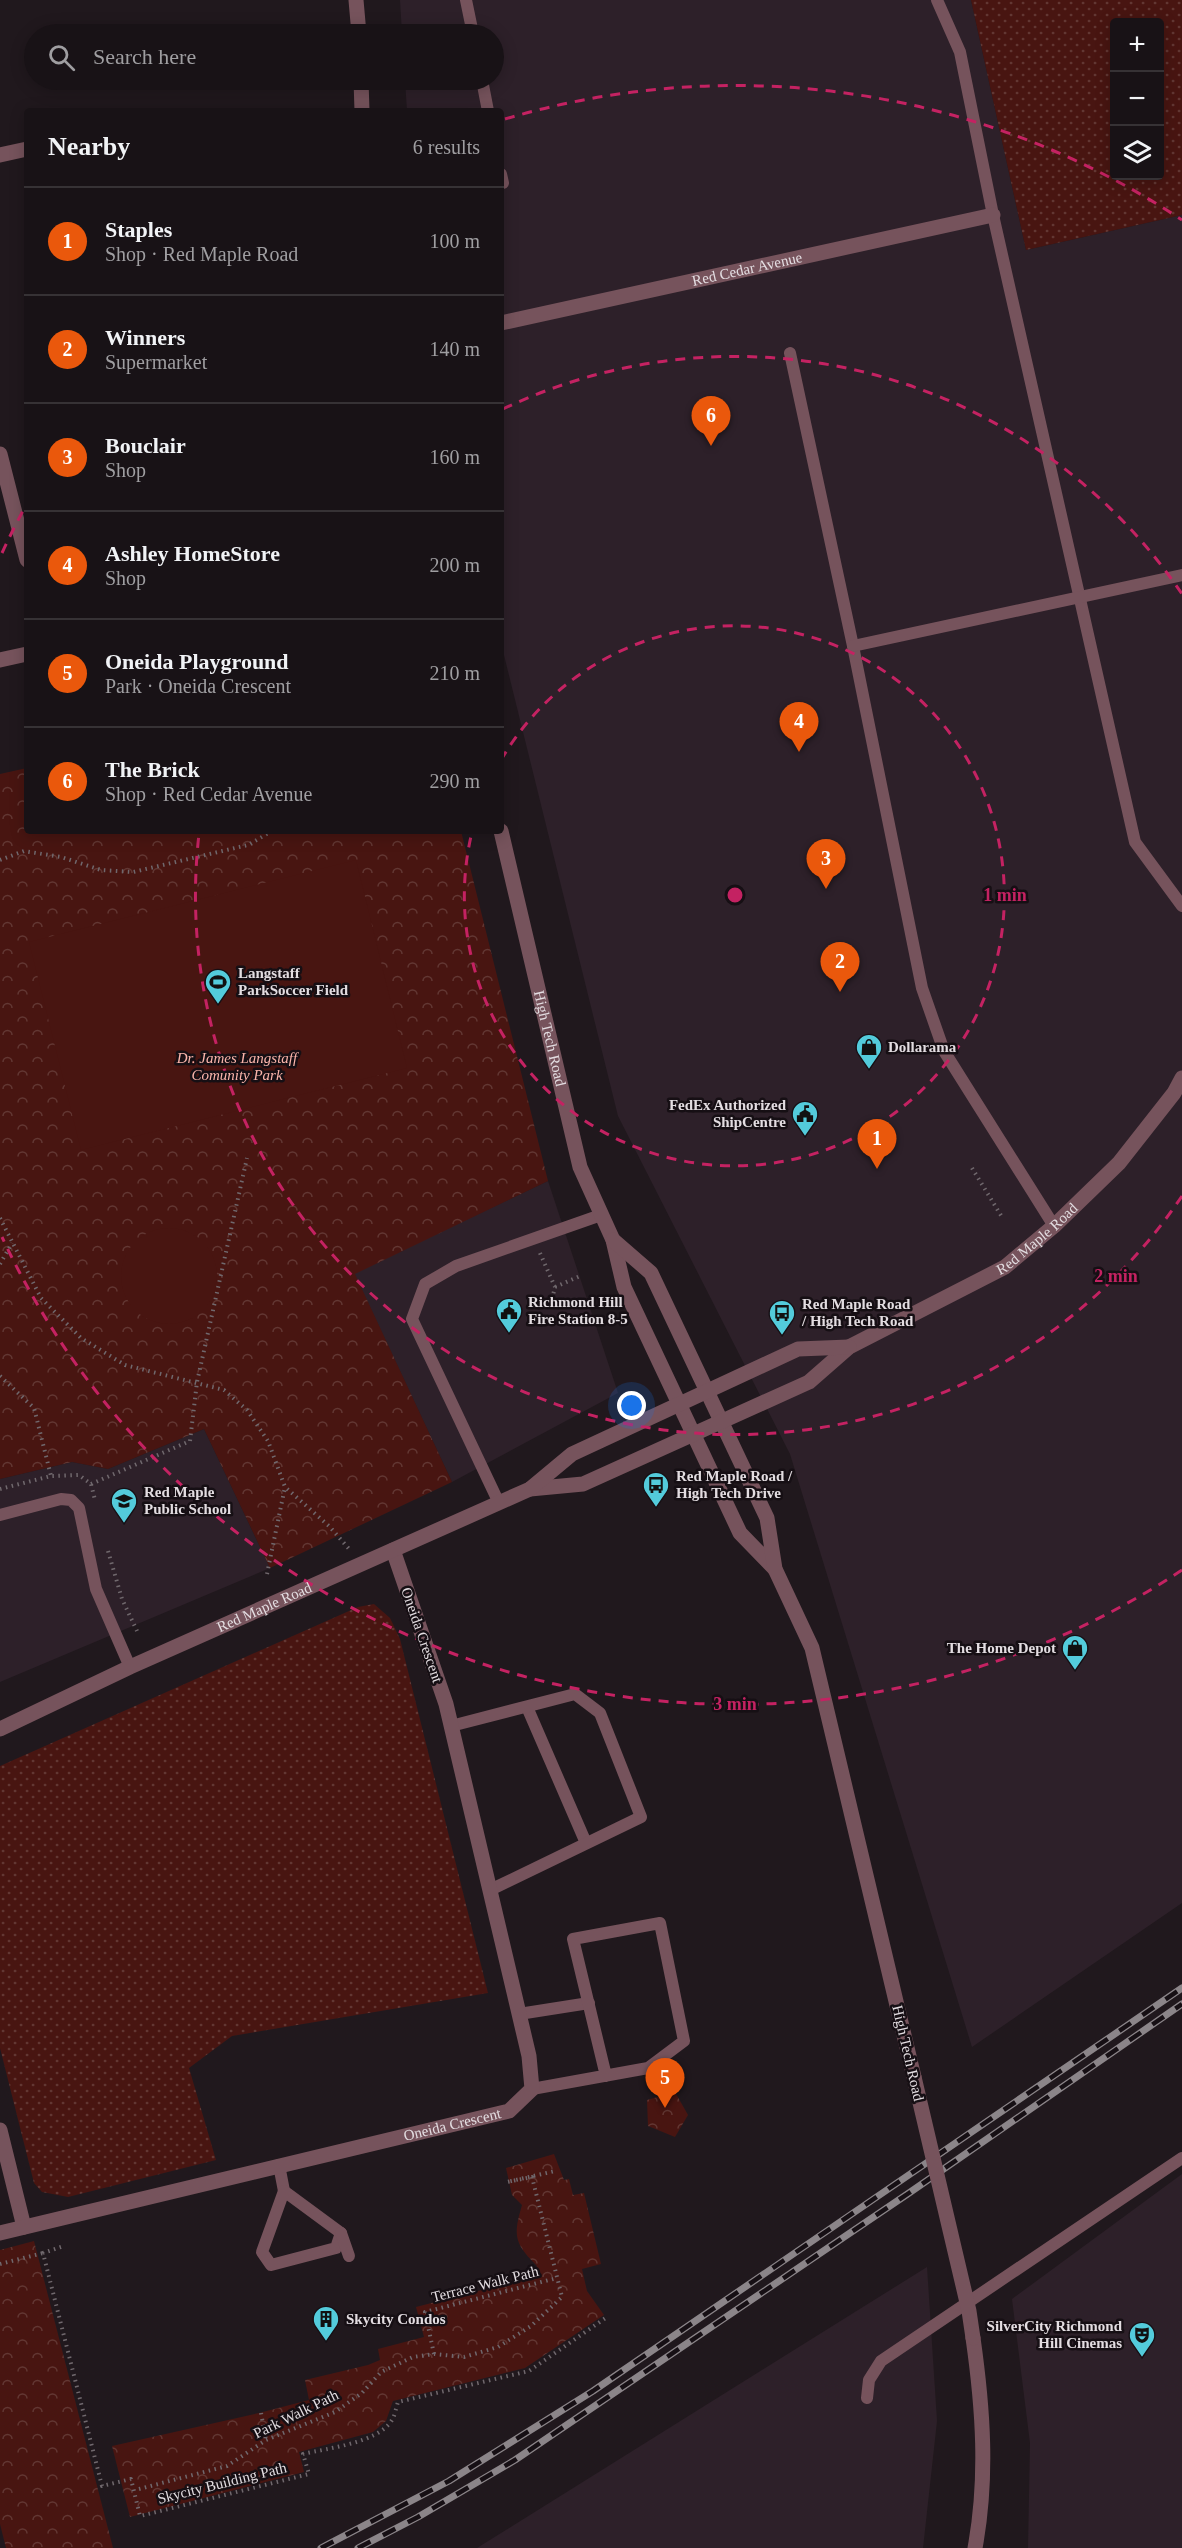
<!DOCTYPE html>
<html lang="en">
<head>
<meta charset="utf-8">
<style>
	body { margin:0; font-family:"Times New Roman",serif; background:#252023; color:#f1f3f6 }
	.controls { position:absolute; right:18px; top:18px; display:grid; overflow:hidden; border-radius:6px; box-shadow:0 3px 15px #0003 }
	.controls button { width:54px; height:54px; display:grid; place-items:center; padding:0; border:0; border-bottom:2px solid #363235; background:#181216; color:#f1f3f6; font:30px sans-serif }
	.you { position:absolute; left:632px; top:1406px; width:21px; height:21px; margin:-15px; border:4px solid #fff; border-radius:50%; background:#1a73e8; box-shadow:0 0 0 9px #1a73e833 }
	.badge { display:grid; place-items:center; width:39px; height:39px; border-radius:50%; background:#ea580c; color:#fff; font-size:20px; font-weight:700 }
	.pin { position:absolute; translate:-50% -50px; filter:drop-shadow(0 2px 3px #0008) }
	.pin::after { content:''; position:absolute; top:32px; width:21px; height:18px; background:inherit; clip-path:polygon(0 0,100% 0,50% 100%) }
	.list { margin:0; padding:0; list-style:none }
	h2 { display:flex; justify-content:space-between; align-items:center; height:78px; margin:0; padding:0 24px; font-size:26px }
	h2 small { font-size:20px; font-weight:400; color:#9f9ea1 }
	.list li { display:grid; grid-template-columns:39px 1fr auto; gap:18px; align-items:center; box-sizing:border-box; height:108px; padding:0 24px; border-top:2px solid #363235 }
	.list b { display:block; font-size:22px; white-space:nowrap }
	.list p { margin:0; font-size:20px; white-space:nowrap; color:#9f9ea1 }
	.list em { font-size:20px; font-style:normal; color:#9f9ea1 }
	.icon { flex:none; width:33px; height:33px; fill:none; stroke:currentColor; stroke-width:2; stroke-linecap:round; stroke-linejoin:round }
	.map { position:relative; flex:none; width:1182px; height:2548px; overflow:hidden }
	.search { position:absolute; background:#181216; box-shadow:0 3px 15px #0003; left:24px; top:24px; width:480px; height:66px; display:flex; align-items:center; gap:15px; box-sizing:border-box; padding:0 21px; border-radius:33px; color:#9f9ea1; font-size:22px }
	.panel { position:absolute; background:#181216; box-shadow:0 3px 15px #0003; left:24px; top:108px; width:480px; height:726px; border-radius:6px }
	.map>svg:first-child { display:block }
</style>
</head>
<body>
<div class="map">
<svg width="1182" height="2548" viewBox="0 0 1182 2548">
	<defs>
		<pattern id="grass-dots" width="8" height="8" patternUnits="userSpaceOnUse" patternTransform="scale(1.5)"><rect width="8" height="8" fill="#481511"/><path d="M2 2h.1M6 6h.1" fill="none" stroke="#623733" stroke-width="1.8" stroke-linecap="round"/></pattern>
		<pattern id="forest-crowns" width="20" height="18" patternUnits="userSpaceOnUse" patternTransform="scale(1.5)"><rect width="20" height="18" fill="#481511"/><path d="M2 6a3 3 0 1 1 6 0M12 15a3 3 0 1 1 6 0" fill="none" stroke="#623733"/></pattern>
	</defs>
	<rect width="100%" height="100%" fill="#20181d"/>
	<g fill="#2d2029">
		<polygon points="400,0 971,0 1026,250 1182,215 1182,1903 972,2047 790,1454 618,1116 501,643 501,111 407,111 405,80 494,80 494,34 402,34"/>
		<polygon points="548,1181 618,1393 452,1482 354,1273"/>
		<polygon points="204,1429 270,1568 0,1682 0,1479 72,1462 108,1469"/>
		<polygon points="1182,2174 1182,2548 1028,2548 1030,2443 1012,2299"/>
		<polygon points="927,2267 937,2421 923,2548 477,2548"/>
	</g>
	<g fill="url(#grass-dots)" fill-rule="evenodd">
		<path d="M971 0H1182V215L1026 250ZM1114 22H1160V176H1114Z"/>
		<polygon points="374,1604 390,1618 400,1639 488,1993 232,2036 189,2068 216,2160 68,2197 42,2192 34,2183 0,2048 0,1766 358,1607"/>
	</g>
	<g fill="url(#forest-crowns)">
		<polygon points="27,768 27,831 461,831 548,1181 355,1274 452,1482 270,1568 204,1429 108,1469 72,1462 0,1479 0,774"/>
		<polygon points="675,2092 688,2115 675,2137 648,2126 647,2100"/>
		<path d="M554 2154 564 2180 569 2179 573 2195 584 2193 601 2264 582 2269 587 2291 604 2315 525 2368 393 2401 386 2421 373 2432 299 2452 304 2472 130 2517 112 2446 259 2413 309 2400 305 2380 368 2365 380 2360 378 2349 424 2337 416 2307 532 2277 537 2266C514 2243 513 2236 522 2205L512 2195 506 2168Z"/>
		<polygon points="34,2241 113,2548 6,2548 0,2524 0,2250"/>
	</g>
	<g fill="#481511">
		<polygon points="356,860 407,1068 81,1150 29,942"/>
		<circle cx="169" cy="1276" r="48"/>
	</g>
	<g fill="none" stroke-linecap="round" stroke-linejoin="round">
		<g stroke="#70686d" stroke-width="4" stroke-dasharray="1.5 4.5" stroke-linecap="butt">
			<polyline points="0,860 24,851 61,857 101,870 133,872 248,845 272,831"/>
			<polyline points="972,1168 1002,1217"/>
			<polyline points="0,1218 41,1298 81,1338 125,1365 224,1390 247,1410 268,1441 285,1487 329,1526 350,1550"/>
			<polyline points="540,1253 555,1287 553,1295"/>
			<polyline points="0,1264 12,1243"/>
			<polyline points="555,1287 580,1276"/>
			<polyline points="0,1376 34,1408 51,1476"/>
			<polyline points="91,1484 190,1441 197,1382 247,1158"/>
			<polyline points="0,1489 51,1476 79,1475 91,1484 95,1500"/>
			<polyline points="108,1551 122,1599 137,1631"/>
			<polyline points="267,1574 285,1487"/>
			<path d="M61 2247 43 2253 102 2486 131 2479 140 2516 309 2474 303 2454C328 2448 378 2443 392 2420 395 2415 396 2408 398 2402L529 2371 607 2317"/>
			<polyline points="0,2264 43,2253"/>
			<polyline points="434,2354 425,2312 557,2278"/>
			<polyline points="261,2413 266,2440"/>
			<polyline points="139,2489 227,2466 266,2440 335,2412 362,2393 381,2372 413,2357 434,2354 464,2357 498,2347 531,2326 562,2297 532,2177 507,2182 555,2171"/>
		</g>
		<g stroke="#76535c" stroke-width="12">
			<polyline points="466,0 473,34"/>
			<polyline points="937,0 960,52 993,215 1135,842 1182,906"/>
			<polyline points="482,80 488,111"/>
			<polyline points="501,174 503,183"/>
			<polyline points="790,353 853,646 922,988 944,1051 1054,1226"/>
			<polyline points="853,646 1182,575"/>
			<polyline points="499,1503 412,1319 425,1284 456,1266 601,1215"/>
			<polyline points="0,1515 61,1499 71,1500 79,1508 96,1589 130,1667"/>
			<polyline points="527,1707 586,1843"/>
			<polyline points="451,1726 575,1694 600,1713 641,1817 490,1890"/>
			<polyline points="519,2014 589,2003"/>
			<polyline points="532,2089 648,2068 684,2041 660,1923 573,1939 606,2076"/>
			<polyline points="279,2165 284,2191"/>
			<polygon points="284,2191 341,2233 336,2248 271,2265 262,2252"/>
			<polyline points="341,2233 349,2256"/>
			<polyline points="867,2398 869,2380 881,2361 1182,2158"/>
		</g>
		<g stroke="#76535c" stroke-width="15">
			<polyline points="0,155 27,149"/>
			<path id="s1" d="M501 323 993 215"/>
			<polyline points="0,454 27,560"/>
			<polyline points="0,660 27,654"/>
			<polyline points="0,2130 24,2227"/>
			<path id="s2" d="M0 2233 509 2111 532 2089 529 2056 446 1704 393 1550"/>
		</g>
		<g stroke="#76535c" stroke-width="15">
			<polyline points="356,0 359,34"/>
			<polyline points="361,80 362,111"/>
			<path id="s3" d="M501 831 580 1167 613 1240 624 1287 740 1533 775 1569"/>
			<polyline points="613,1240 651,1273 767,1518 775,1569 812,1648 914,2077"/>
			<path id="s4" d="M530 1489 583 1484 809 1382 849 1347 1005 1267 1054 1226 1119 1163 1174 1093 1182 1078"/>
			<path id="s5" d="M0 1729 130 1667 530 1489 572 1454 798 1349 849 1347"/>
			<path d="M973 2338C983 2408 988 2478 975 2548"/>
		</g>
		<g stroke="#8b8589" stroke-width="7">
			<g id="rail">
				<polyline points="321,2548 449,2481 593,2391 1182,1988"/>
				<polyline points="358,2548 418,2517 515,2460 909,2193 1182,2004"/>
			</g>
		</g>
		<use href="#rail" stroke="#160f14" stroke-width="4.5" stroke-dasharray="14" stroke-linecap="butt"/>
		<polyline stroke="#76535c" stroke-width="15" points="914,2077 969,2311 973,2338"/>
	</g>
	<g fill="none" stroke="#c42262" stroke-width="3" stroke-dasharray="10 8">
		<path d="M501 760A270 270 0 1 1 472 832"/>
		<path d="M1182 1196A539 539 0 0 1 199 834M503 409A539 539 0 0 1 1182 594"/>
		<path d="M1182 1570A809 809 0 0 1 2 1237M2 553A809 809 0 0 1 24 509M505 119A809 809 0 0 1 1182 220"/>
	</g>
	<defs>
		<g id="stadium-pin" transform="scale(1.35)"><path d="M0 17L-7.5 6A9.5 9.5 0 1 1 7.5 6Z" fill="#53cbdb" stroke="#160f14"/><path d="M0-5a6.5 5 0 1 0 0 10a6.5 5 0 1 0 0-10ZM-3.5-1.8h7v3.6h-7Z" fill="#111"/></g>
		<g id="shop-pin" transform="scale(1.35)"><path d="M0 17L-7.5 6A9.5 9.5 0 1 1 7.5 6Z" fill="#53cbdb" stroke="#160f14"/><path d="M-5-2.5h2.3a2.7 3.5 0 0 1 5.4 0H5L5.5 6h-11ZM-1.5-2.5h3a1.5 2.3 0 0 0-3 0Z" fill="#111"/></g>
		<g id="civic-pin" transform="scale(1.35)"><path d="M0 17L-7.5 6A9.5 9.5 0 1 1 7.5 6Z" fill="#53cbdb" stroke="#160f14"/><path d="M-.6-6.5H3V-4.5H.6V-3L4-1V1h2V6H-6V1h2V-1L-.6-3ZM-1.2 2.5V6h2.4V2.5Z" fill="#111"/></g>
		<g id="bus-pin" transform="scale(1.35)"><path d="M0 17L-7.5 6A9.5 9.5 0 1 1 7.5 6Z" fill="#53cbdb" stroke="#160f14"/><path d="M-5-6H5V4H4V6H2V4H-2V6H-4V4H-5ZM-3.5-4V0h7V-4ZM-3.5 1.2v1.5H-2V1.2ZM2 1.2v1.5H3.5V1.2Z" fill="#111"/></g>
		<g id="school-pin" transform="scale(1.35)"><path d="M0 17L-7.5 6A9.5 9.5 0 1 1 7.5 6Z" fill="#53cbdb" stroke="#160f14"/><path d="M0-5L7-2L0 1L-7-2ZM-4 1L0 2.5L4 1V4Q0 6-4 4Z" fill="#111"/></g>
		<g id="building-pin" transform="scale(1.35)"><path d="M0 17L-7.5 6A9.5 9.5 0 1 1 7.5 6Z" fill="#53cbdb" stroke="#160f14"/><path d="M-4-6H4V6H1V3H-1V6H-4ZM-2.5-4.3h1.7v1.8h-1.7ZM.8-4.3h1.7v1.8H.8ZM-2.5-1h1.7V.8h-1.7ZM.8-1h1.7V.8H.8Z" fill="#111"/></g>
		<g id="theatre-pin" transform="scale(1.35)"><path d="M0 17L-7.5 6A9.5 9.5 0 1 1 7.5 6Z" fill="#53cbdb" stroke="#160f14"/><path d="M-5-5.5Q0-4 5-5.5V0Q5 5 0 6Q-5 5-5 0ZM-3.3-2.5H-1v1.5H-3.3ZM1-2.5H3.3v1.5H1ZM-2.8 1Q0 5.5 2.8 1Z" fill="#111"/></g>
	</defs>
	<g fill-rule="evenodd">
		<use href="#stadium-pin" x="218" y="982"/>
		<use href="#shop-pin" x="869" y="1047"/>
		<use href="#civic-pin" x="805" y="1114"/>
		<use href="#civic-pin" x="509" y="1311"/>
		<use href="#bus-pin" x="782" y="1313"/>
		<use href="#bus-pin" x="656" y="1485"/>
		<use href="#school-pin" x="124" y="1501"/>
		<use href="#shop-pin" x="1075" y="1648"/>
		<use href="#building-pin" x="326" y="2319"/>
		<use href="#theatre-pin" x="1142" y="2335"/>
	</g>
	<g text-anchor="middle" stroke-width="5" stroke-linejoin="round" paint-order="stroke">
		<g font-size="15" fill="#e3dde1" stroke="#160f14">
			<text dy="5" stroke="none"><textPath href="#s1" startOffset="252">Red Cedar Avenue</textPath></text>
			<text dy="5" stroke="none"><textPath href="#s3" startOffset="213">High Tech Road</textPath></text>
			<text dy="5" stroke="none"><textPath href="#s4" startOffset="572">Red Maple Road</textPath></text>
			<text dy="5" stroke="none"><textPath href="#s5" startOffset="291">Red Maple Road</textPath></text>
			<text transform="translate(422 1635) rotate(71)" y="5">Oneida Crescent</text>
			<text transform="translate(908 2053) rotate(77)" y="5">High Tech Road</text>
			<text dy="5" stroke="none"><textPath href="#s2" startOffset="465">Oneida Crescent</textPath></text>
			<text transform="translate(485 2284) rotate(-14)" y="5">Terrace Walk Path</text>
			<text transform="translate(296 2414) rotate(-26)" y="5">Park Walk Path</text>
			<text transform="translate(222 2483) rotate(-14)" y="5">Skycity Building Path</text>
		</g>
		<g font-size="15" font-weight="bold" fill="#e3dde1" stroke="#160f14" text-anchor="start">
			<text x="238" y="978">Langstaff<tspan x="238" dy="17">ParkSoccer Field</tspan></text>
			<text x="888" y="1052">Dollarama</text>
			<text x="786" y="1110" text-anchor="end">FedEx Authorized<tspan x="786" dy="17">ShipCentre</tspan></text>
			<text x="528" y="1307">Richmond Hill<tspan x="528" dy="17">Fire Station 8-5</tspan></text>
			<text x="802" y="1309">Red Maple Road<tspan x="802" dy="17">/ High Tech Road</tspan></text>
			<text x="676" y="1481">Red Maple Road /<tspan x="676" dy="17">High Tech Drive</tspan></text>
			<text x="144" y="1497">Red Maple<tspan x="144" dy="17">Public School</tspan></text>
			<text x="1056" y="1653" text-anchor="end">The Home Depot</text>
			<text x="346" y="2324">Skycity Condos</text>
			<text x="1122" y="2331" text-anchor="end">SilverCity Richmond<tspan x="1122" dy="17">Hill Cinemas</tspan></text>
		</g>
		<g font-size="15" font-style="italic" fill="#fbb5ab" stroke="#160f14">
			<text x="237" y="1063">Dr. James Langstaff<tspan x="237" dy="17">Comunity Park</tspan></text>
		</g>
	</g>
	<circle cx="735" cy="895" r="9" fill="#c42262" stroke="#160f14" stroke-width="3"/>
	<g font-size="18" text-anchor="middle" font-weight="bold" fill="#c42262" stroke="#160f14" stroke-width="5" stroke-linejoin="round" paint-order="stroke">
		<text x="1005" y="901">1 min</text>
		<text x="1116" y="1282">2 min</text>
		<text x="735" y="1710">3 min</text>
	</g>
</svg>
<div class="controls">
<button>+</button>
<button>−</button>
<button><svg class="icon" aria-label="layers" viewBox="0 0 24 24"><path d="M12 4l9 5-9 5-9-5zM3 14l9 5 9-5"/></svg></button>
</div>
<div class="you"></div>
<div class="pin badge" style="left:877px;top:1169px">1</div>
<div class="pin badge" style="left:840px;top:992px">2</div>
<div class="pin badge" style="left:826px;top:889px">3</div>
<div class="pin badge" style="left:799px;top:752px">4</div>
<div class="pin badge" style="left:665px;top:2108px">5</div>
<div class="pin badge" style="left:711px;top:446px">6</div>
<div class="search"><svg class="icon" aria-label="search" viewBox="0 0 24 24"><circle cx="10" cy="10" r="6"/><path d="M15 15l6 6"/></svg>Search here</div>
<section class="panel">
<h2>Nearby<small>6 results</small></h2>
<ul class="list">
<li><span class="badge">1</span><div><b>Staples</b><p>Shop · Red Maple Road</p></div><em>100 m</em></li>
<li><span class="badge">2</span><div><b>Winners</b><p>Supermarket</p></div><em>140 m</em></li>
<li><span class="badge">3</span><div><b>Bouclair</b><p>Shop</p></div><em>160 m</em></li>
<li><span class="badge">4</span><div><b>Ashley HomeStore</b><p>Shop</p></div><em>200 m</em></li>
<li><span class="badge">5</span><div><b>Oneida Playground</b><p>Park · Oneida Crescent</p></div><em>210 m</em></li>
<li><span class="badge">6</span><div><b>The Brick</b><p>Shop · Red Cedar Avenue</p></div><em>290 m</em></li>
</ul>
</section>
</div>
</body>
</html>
